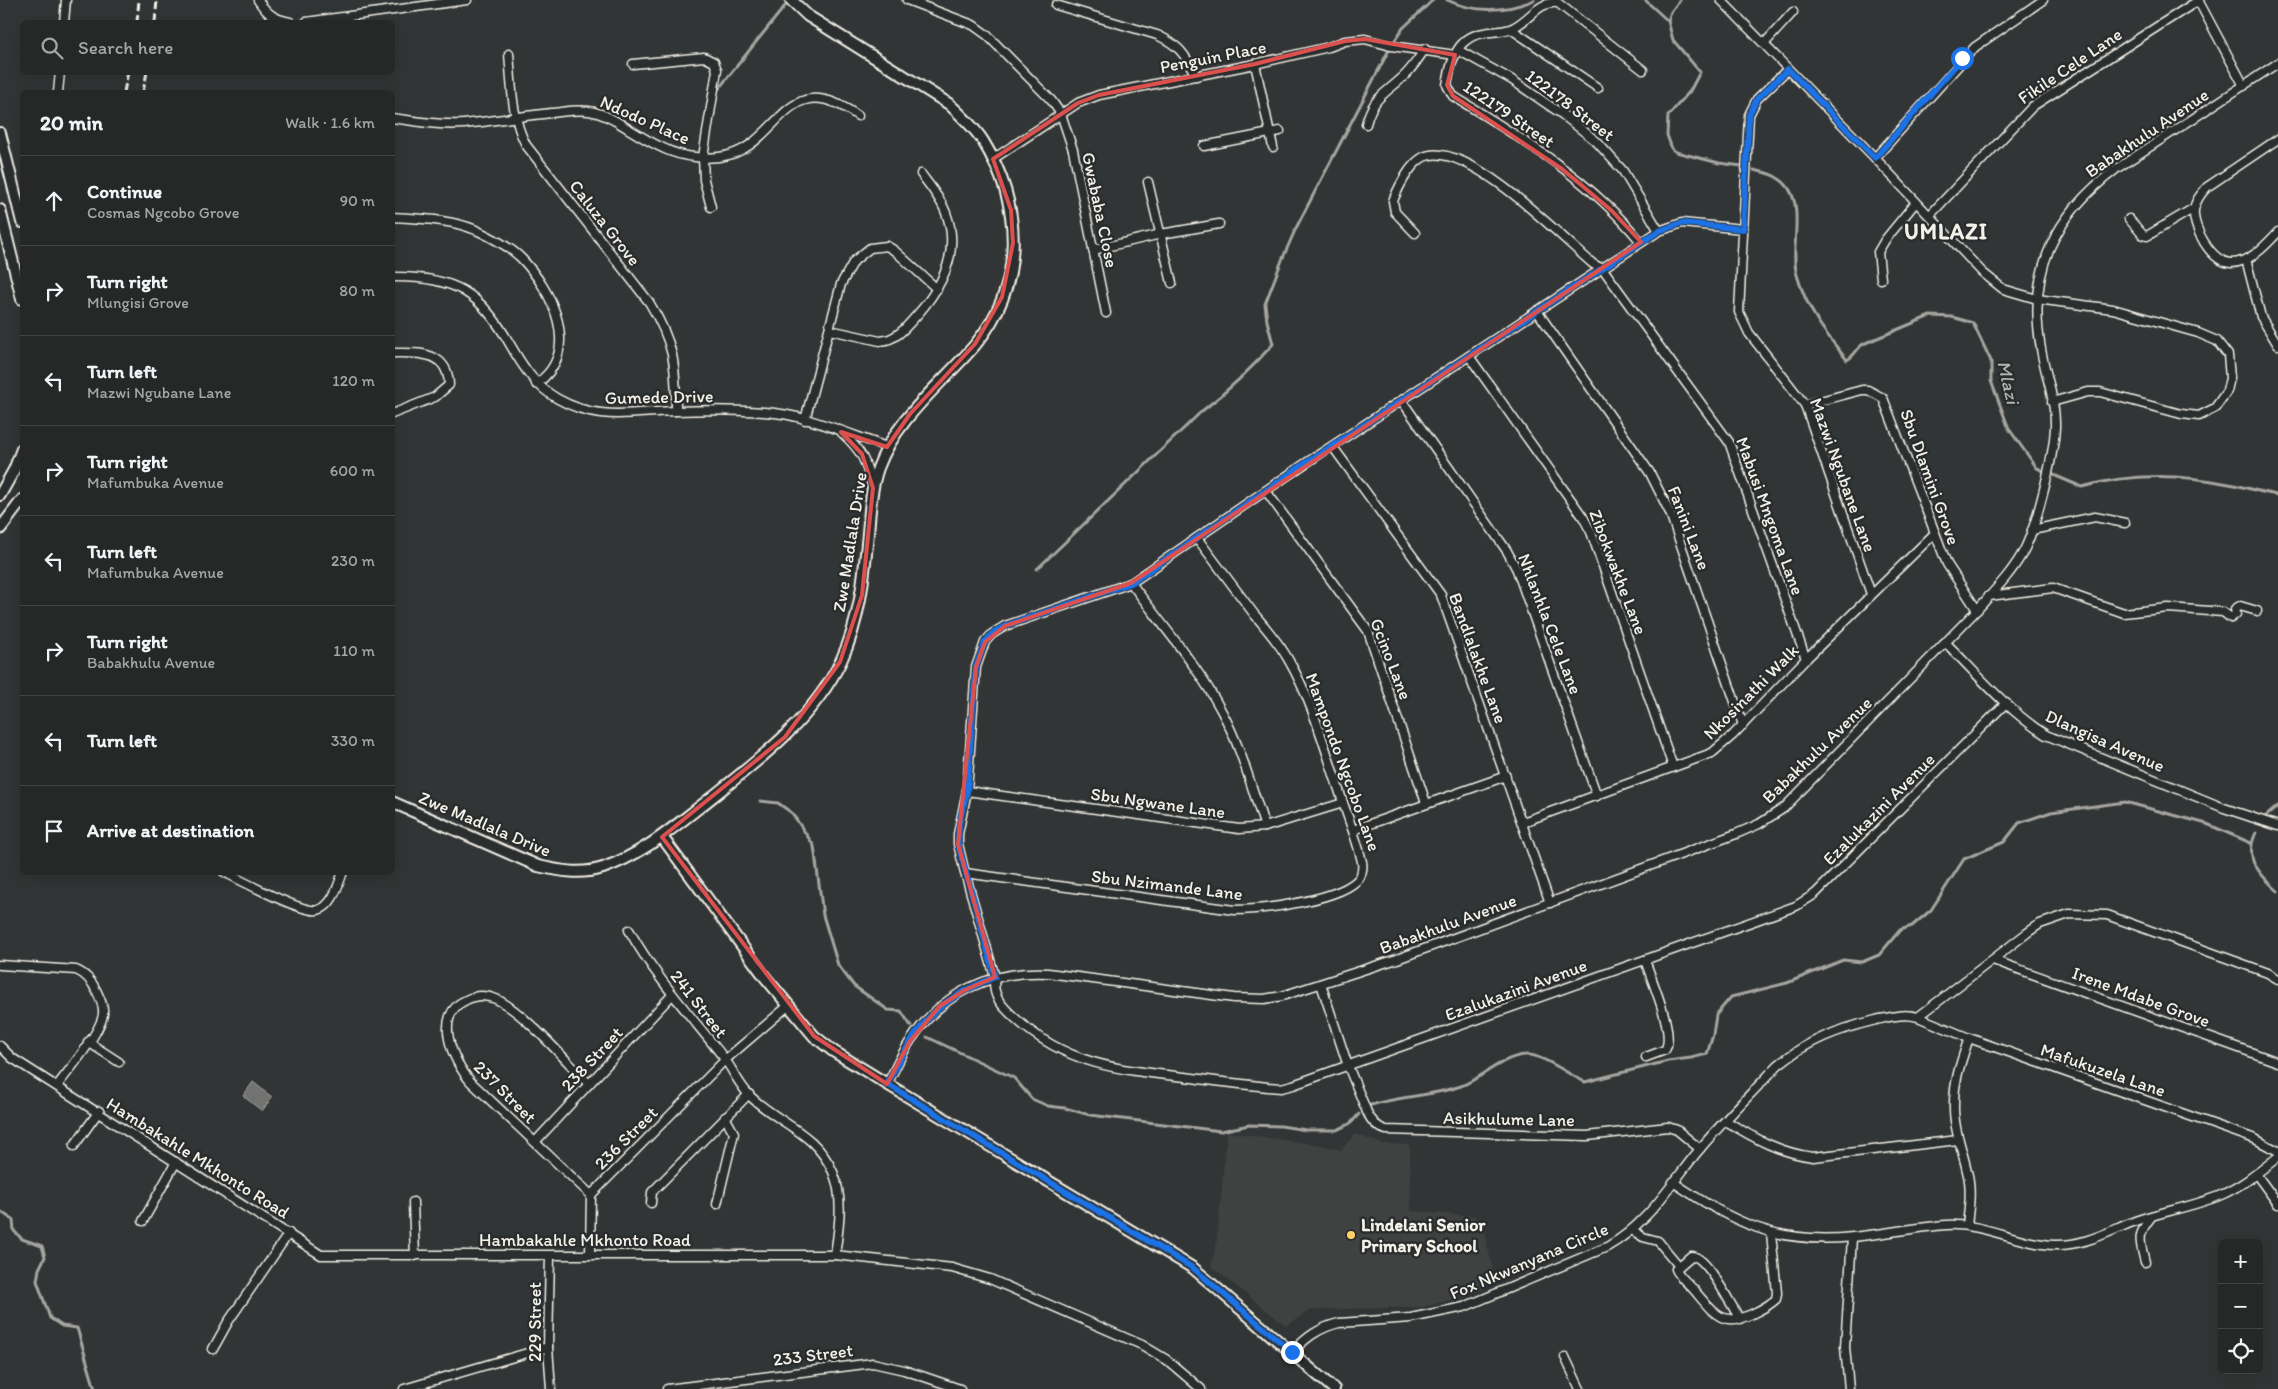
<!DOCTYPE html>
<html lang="en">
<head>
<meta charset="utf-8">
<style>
	body { margin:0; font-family:Itim,sans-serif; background:#2e3030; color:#f1f3f6 }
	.controls { position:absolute; right:15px; bottom:15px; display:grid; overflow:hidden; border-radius:8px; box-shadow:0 5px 20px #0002 }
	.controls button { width:45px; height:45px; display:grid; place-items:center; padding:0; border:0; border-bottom:1px solid #424445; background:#262828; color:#f1f3f6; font:25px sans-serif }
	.stop { position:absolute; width:15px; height:15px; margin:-11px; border:4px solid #1a73e8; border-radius:50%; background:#fff }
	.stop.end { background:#1a73e8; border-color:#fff; box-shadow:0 1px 5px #0008 }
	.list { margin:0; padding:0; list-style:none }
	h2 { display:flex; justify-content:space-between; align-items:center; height:65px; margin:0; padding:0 20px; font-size:21px }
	h2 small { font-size:16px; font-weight:400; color:#a4a6a8 }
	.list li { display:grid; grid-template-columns:32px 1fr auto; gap:15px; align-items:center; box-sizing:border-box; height:90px; padding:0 20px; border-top:1px solid #424445 }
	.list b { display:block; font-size:19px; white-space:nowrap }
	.list p { margin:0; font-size:16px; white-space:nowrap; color:#a4a6a8 }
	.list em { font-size:16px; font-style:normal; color:#a4a6a8 }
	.icon { flex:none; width:28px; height:28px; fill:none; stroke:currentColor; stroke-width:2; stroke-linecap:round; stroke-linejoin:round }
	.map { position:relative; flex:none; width:2278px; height:1389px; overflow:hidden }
	.search { position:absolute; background:#262828; box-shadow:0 5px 20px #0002; left:20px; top:20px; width:375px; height:55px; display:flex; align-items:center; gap:12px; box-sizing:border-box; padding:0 18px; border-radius:8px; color:#a4a6a8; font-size:19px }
	.panel { position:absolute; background:#262828; box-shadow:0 5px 20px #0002; left:20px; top:90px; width:375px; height:785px; border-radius:8px }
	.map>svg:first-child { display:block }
</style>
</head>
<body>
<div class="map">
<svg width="2278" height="1389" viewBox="0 0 2278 1389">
	<rect width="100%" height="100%" fill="#323535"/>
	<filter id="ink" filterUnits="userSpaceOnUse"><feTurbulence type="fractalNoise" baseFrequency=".02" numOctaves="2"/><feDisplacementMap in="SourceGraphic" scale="10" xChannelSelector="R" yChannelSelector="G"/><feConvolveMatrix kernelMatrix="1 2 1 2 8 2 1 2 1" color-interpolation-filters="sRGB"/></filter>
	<g filter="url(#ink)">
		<polygon fill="#404242" points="1227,1132 1320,1145 1341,1150 1355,1134 1382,1144 1410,1145 1411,1211 1476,1216 1482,1223 1496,1283 1470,1295 1422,1307 1311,1310 1286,1326 1211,1266 1216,1247"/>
		<polygon fill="#727370" stroke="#a6a5a0" points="253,1082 272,1097 262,1111 243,1096"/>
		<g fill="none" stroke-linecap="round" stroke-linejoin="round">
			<g stroke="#a6a5a0" stroke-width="3">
				<path d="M1447 0C1474 13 1507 12 1534 0"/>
				<polyline points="1645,0 1668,21 1673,40 1700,72 1690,91 1668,116 1667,135 1672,149 1676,152 1719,163 1742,166"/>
				<polyline points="1668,21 1671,12 1680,0"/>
				<polyline points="716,92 789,1"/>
				<path d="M1754 170C1761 172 1770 173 1776 177 1811 196 1788 245 1797 275 1807 310 1825 333 1847 360 1855 356 1856 349 1863 344L1930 316 1952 317 1973 323 1991 361V381L2009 429 2037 468 2082 487C2130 473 2180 474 2229 484 2246 487 2262 493 2278 495"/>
				<path d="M1037 569 1202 411C1228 391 1251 369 1273 344L1267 321 1265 304 1282 260 1296 228 1391 46 1403 28 1433 0"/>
				<polyline points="760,801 778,803 792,813 814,846 823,915 838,965 854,986 888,1010 901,1011 911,1026"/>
				<polyline points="2265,817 2278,806"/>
				<path d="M2256 833C2243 858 2260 875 2278 891"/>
				<polyline points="927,1037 1014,1078 1032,1099 1048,1106 1065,1108 1090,1115 1221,1131 1249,1125 1281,1126 1306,1130 1337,1130 1351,1123 1359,1114"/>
				<path d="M1371 1105C1400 1096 1432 1096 1461 1086 1483 1078 1502 1056 1526 1055 1540 1053 1571 1076 1585 1082L1668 1061 1691 1058 1707 1054 1713 1035 1716 1015 1731 997 1787 983 1843 960 1862 962 1879 955 1900 930 1912 926 1931 910 1964 859 2004 842 2019 823 2051 812 2125 802 2207 824 2251 843"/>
				<polyline points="0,1211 13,1220 14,1231 22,1239 42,1246 45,1257 39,1269 37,1281 50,1318 62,1326 77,1328 95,1389"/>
			</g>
			<g stroke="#f4f1e8" stroke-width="11">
				<g id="minor">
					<path d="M258 0C267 14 274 19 290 22"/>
					<polyline points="907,0 973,25 987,35 1051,100 1061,114 1073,150 1106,313"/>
					<polyline points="1721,0 1875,158 1982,272 2003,289 2037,299 2113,309 2198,333 2217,341 2228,355 2230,378 2227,391 2215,408 2199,416 2181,414 2100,392 2088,392 2052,402"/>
					<polyline points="2198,0 2244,86"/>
					<path d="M1056 5 1157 35C1179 45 1185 54 1196 76"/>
					<polyline points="64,22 66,0"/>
					<polyline points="306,22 467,0"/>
					<polyline points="1511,29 1598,88"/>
					<polyline points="1764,44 1793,12"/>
					<polyline points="1458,50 1512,80 1563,115 1596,141 1623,171 1659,231"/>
					<path d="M509 54C512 85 511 117 526 145L649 302C674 343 676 364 676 411"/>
					<polyline points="633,64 704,57 714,62 717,70 703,157 704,180 711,207"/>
					<polyline points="1255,64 1273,147"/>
					<polyline points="1788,69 1757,99 1749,115 1739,312 1749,333 1805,405 1871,594"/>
					<polyline points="58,92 60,72"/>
					<path d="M392 118C416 121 440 126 464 124 493 121 522 116 551 113 563 112 577 109 589 111 603 113 615 120 627 128 658 147 680 161 719 157 781 150 782 62 858 116"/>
					<path d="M1366 124C1373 97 1384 95 1403 77 1412 69 1418 59 1425 49"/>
					<path d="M2278 139 2207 187C2201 194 2195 201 2194 210 2192 227 2211 262 2231 263 2250 263 2266 245 2278 232"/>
					<polyline points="1204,146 1280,131"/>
					<polyline points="1875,158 1975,47 2043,0"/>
					<polyline points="993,159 1078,103 1099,95 1255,64 1329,47 1345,41 1365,39 1391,46 1455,55"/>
					<polyline points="1148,182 1172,283"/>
					<polyline points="1930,215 2033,106 2199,0"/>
					<path d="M392 217C420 219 450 219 476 230 491 237 509 246 521 258 552 290 583 352 536 384"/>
					<polyline points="2129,219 2143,235 2147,236 2194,208"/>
					<path d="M1743 229 1682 223 1659 231 1303 465 1131 583 1005 626 992 634 985 642 976 667 967 791 958 834V844L965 873 995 977C991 996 1002 1006 1015 1018 1066 1065 1120 1070 1185 1077 1212 1081 1240 1084 1268 1087L1281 1088 1293 1085 1796 906 1815 894 2006 703"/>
					<path d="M1415 233 1395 212 1393 201C1399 186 1413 157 1430 155 1474 147 1561 237 1593 264L1603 269 1729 442 1806 659"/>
					<path d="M1641 242C1591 180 1520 137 1453 96L1447 85C1449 71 1453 53 1463 43 1477 29 1494 34 1510 29 1528 23 1538 0 1558 3L1643 70"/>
					<polyline points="1093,250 1161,234 1219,224"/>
					<polyline points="2246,259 2261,317 2278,345"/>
					<path d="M392 277C454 276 481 292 511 346 523 367 536 387 558 399 599 422 632 412 676 411 705 410 735 410 764 412 805 414 848 434 887 447"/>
					<polyline points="1881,279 1878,252 1885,240 1916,202"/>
					<polyline points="1537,311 1650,473 1670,513 1743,725"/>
					<path d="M830 330 880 341C897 340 906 327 917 315 942 287 961 252 946 213 941 199 930 186 921 174"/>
					<path d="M392 353C417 353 448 350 449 385L435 397 392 414"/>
					<polyline points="1469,356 1583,517 1591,532 1673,767"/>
					<polyline points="1402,401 1507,551 1517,570 1597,796"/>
					<polyline points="1805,405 1862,390 1868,390 1883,398 1947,564 1977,610"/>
					<polyline points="805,420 841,284 854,261 870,248 887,246 895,251 937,289"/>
					<path d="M842 433C862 451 866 461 872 487"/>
					<polyline points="1333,447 1441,595 1550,903"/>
					<polyline points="1266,491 1368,631 1426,803"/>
					<polyline points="2032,530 2095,517 2125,523"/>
					<path d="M1131 583C1162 625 1198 666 1222 712 1241 747 1252 789 1265 827"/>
					<polyline points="1989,596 2053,588 2124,613 2168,608 2223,612 2231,618 2236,614 2235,609 2240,606 2257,611"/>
					<path d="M1945 642C1977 674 2008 711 2046 735L2224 808 2278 826"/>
					<polyline points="967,791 1239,829 1265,827 1343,803"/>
					<polyline points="1523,822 1712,753 1733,735 1806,659 1934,534"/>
					<polyline points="1353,830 1506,776"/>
					<path d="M224 872C240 880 304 914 318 910 333 906 338 885 343 872"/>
					<path d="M965 873 1234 910C1261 910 1344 900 1360 877 1362 873 1363 866 1362 862 1357 838 1346 814 1339 790 1324 746 1312 700 1288 659 1279 643 1266 628 1254 614 1235 589 1216 563 1197 538"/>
					<path d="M629 930C655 977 691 1016 724 1058 733 1070 739 1085 750 1096 780 1125 815 1131 833 1172 844 1198 839 1227 835 1255"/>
					<path d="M1645 960C1651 979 1676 1034 1665 1050L1646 1057"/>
					<polyline points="1993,960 2278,1062"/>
					<path d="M0 965 76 970C86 974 92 981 97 992 100 999 104 1005 103 1014 101 1032 69 1070 57 1086"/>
					<path d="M1321 984 1348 1066 1367 1112C1371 1121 1376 1127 1386 1130L1587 1136 1668 1127 1677 1130 1700 1149"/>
					<polyline points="1918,1017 1969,1038 2255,1139 2278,1151"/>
					<polyline points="88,1042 119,1062"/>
					<polyline points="0,1046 12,1058 321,1255 835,1255 952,1268 990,1279 1142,1345 1167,1360 1201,1389"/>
					<path d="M589 1084C565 1060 524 1012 496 999 486 995 475 995 466 1000 432 1015 453 1062 471 1082L591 1195"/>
					<path d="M887 1084C895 1070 901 1054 911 1040 943 992 991 970 1048 973L1234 998 1264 999 1282 996 1397 959 1736 834 1759 824 1784 808 1977 610C1993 592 2010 575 2022 554 2036 530 2054 455 2055 427 2056 401 2045 374 2041 349 2027 271 2054 216 2116 169L2278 63"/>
					<path d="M1726 1121C1754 1138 1780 1153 1813 1157L1958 1140"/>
					<polyline points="535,1142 672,995"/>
					<polyline points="74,1146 99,1111"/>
					<polyline points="2256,1174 2278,1204"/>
					<path d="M1673 1182C1734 1223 1777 1245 1853 1237 1885 1234 1916 1227 1947 1225 1985 1223 2018 1244 2055 1245 2085 1246 2111 1230 2138 1220 2165 1211 2195 1206 2221 1195 2242 1186 2260 1171 2278 1157"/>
					<polyline points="413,1202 415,1256"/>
					<polyline points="651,1203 652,1192 749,1094"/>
					<polyline points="717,1204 734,1133 725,1117"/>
					<polyline points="143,1221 176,1162"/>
					<path d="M1967 1225C1969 1208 1972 1189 1967 1171 1962 1148 1953 1127 1954 1103 1954 1080 1962 1059 1969 1038"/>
					<polyline points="1632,1230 1643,1237 1658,1241 1679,1266"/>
					<polyline points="590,1254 591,1195 725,1060 788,1006"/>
					<polyline points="550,1256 548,1347 551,1389"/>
					<path d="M2145 1262C2139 1240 2137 1234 2152 1216"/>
					<path d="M1740 1319C1731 1306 1707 1255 1691 1256L1676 1269C1679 1277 1688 1283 1694 1290 1713 1312 1721 1328 1752 1314 1760 1310 1769 1306 1776 1299L1777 1293 1771 1233"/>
					<polyline points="213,1349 228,1322 289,1233"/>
					<path d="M1292 1352C1306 1338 1318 1328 1339 1323L1411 1318 1464 1307 1607 1247C1647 1225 1671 1184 1699 1150 1724 1120 1752 1093 1778 1065 1808 1040 1839 1029 1876 1020 1890 1017 1904 1013 1918 1017L2027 933 2040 924 2069 914 2107 915 2268 973 2278 979"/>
					<polyline points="1565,1357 1580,1389"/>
					<polyline points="404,1389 548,1347"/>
					<polyline points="667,1389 873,1363 904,1370 960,1389"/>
					<polyline points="1849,1389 1845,1347 1852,1238"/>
				</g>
			</g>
			<g stroke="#f4f1e8" stroke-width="14">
				<g id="tertiary">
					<polyline points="0,133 22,222"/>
					<polyline points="0,210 22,299"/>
					<polyline points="0,495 14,470 22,449"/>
					<polyline points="0,529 22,500"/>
					<path d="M392 802 538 866C560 871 581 875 603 868 641 855 670 830 701 806 753 764 811 723 841 661 860 621 864 576 868 533 870 511 871 488 878 468 897 417 941 385 975 345 1025 285 1023 206 983 141 974 127 961 115 949 104L808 16 791 0"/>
					<polyline points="662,837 765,977 814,1036 833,1051 887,1084 1193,1268 1334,1389"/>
				</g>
			</g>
			<use href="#minor" stroke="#2a2d2e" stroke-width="8"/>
			<use href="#tertiary" stroke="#2a2d2e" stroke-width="10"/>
			<g stroke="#f4f1e8" stroke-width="3" stroke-dasharray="8 4" stroke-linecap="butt">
				<polyline points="137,22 139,0"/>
				<polyline points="155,22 157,0"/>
				<polyline points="124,92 128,72"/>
				<polyline points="143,92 147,72"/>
			</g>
		</g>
	</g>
	<g fill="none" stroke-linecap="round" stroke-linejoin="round" filter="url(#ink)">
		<path stroke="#1a73e8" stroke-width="6" d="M1292 1352 1193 1268 887 1084C918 1025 931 1003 995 977L958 844 959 824 967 791 976 667 985 642 992 634 1005 626 1131 583 1303 465 1659 231 1682 223 1743 229 1749 115 1757 99 1788 69 1875 158 1962 58"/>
	</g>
	<path fill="none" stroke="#dc504e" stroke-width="4" stroke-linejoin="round" d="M1365 39 1455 55 1447 85 1453 96 1562 169 1611 210 1641 242 1131 583 1005 626 985 642 976 667 958 844 995 977 965 990 940 1006 910 1041 887 1084 814 1036 662 837 785 737 840 662 862 595 873 488 862 454 841 432 887 447 910 414 975 344 1002 297 1013 243 1011 210 993 159 1078 103 1099 95 1255 64 1345 41Z"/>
	<circle fill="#ffd166" stroke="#2a2d2e" stroke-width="2" cx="1351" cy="1235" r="5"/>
	<g text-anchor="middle" stroke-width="5" stroke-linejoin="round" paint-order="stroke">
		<g font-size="18" fill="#f4f1e8" stroke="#2a2d2e">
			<text transform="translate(1213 57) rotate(-11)" y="6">Penguin Place</text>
			<text transform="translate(2070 66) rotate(-34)" y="6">Fikile Cele Lane</text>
			<text transform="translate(1570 105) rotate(37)" y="6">122178 Street</text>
			<text transform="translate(1509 114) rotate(34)" y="6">122179 Street</text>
			<text transform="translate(645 120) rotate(24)" y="6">Ndodo Place</text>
			<text transform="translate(2147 133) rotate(-34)" y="6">Babakhulu Avenue</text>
			<text transform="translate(1100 210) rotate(78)" y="6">Gwababa Close</text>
			<text transform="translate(605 223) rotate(52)" y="6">Caluza Grove</text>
			<text transform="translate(659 397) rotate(-1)" y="6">Gumede Drive</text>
			<text transform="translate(1843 475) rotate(70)" y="6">Mazwi Ngubane Lane</text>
			<text transform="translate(1930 477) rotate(70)" y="6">Sbu Dlamini Grove</text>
			<text transform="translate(1770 516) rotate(70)" y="6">Mabusi Mngoma Lane</text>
			<text transform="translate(1689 528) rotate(69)" y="6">Fanini Lane</text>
			<text transform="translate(850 542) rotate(-81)" y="6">Zwe Madlala Drive</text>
			<text transform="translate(1618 572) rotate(69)" y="6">Zibokwakhe Lane</text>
			<text transform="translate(1550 624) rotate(69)" y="6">Nhlanhla Cele Lane</text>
			<text transform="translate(1478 658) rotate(70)" y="6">Bandlalakhe Lane</text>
			<text transform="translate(1391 659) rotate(69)" y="6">Gcino Lane</text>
			<text transform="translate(1751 692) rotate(-45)" y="6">Nkosinathi Walk</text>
			<text transform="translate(2105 741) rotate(24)" y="6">Dlangisa Avenue</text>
			<text transform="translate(1817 750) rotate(-44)" y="6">Babakhulu Avenue</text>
			<text transform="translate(1343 762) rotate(70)" y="6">Mampondo Ngcobo Lane</text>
			<text transform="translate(1158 803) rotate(8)" y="6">Sbu Ngwane Lane</text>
			<text transform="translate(1879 809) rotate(-45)" y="6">Ezalukazini Avenue</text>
			<text transform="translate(485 824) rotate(23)" y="6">Zwe Madlala Drive</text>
			<text transform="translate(1167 885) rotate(7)" y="6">Sbu Nzimande Lane</text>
			<text transform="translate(1448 924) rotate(-20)" y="6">Babakhulu Avenue</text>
			<text transform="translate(1516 990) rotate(-20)" y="6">Ezalukazini Avenue</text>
			<text transform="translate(2141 997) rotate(20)" y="6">Irene Mdabe Grove</text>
			<text transform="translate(699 1004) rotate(52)" y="6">241 Street</text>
			<text transform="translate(592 1059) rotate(-47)" y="6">238 Street</text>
			<text transform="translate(2103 1070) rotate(19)" y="6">Mafukuzela Lane</text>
			<text transform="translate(505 1092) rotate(45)" y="6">237 Street</text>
			<text transform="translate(1509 1119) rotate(1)" y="6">Asikhulume Lane</text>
			<text transform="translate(626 1138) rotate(-45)" y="6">236 Street</text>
			<text transform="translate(198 1158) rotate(32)" y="6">Hambakahle Mkhonto Road</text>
			<text x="585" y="1246">Hambakahle Mkhonto Road</text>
			<text transform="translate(1529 1261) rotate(-23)" y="6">Fox Nkwanyana Circle</text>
			<text transform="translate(535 1322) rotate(-90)" y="6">229 Street</text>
			<text transform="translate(813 1355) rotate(-7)" y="6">233 Street</text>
		</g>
		<g font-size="18" font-weight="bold" fill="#f4f1e8" stroke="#2a2d2e" text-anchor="start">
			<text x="1361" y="1231">Lindelani Senior<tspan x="1361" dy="21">Primary School</tspan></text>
		</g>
		<g font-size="19" font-style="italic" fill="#b3b2ac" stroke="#2a2d2e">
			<text transform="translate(2009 382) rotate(77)" y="7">Mlazi</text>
		</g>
		<g font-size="22" font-weight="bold" letter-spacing="1" fill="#f4f1e8" stroke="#2a2d2e">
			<text x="1946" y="239">UMLAZI</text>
		</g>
	</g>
</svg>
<div class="controls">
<button>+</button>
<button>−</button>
<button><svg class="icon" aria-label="locate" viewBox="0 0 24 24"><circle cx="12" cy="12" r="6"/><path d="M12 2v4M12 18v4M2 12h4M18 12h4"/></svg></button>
</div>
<div class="stop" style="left:1962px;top:58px"></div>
<div class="stop end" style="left:1292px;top:1352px"></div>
<div class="search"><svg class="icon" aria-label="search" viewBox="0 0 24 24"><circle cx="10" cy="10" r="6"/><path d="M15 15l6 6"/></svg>Search here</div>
<section class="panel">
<h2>20 min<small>Walk · 1.6 km</small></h2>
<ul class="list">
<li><svg class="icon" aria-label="ahead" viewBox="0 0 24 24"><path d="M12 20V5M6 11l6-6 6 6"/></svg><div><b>Continue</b><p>Cosmas Ngcobo Grove</p></div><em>90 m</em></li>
<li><svg class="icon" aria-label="right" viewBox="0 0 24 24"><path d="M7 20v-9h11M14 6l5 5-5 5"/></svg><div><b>Turn right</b><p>Mlungisi Grove</p></div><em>80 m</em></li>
<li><svg class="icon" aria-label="left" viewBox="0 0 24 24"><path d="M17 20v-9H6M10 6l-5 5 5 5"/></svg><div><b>Turn left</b><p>Mazwi Ngubane Lane</p></div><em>120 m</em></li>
<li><svg class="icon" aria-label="right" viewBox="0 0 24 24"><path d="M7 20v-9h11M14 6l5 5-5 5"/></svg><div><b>Turn right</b><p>Mafumbuka Avenue</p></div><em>600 m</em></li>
<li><svg class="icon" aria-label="left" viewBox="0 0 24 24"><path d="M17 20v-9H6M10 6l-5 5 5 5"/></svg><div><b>Turn left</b><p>Mafumbuka Avenue</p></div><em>230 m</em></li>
<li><svg class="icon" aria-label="right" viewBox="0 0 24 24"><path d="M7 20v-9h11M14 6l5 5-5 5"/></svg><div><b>Turn right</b><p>Babakhulu Avenue</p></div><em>110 m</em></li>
<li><svg class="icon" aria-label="left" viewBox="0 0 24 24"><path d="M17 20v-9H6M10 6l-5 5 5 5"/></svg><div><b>Turn left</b></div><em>330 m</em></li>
<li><svg class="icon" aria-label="arrive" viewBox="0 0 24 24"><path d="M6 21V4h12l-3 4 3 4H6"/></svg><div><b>Arrive at destination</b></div></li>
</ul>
</section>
</div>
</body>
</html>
